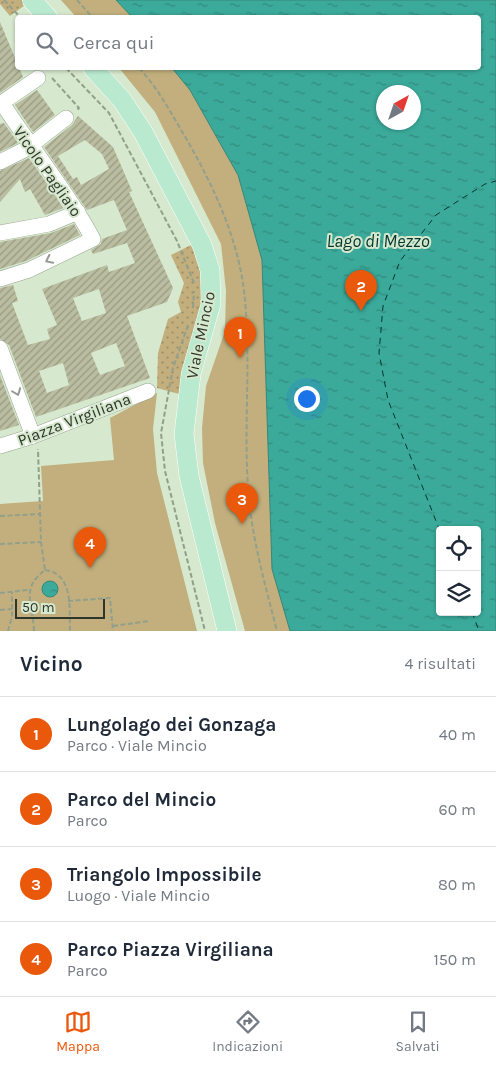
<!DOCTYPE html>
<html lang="it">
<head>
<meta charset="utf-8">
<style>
	body { margin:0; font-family:Karla,sans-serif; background:#f6f6f7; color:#1f2937 }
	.controls { position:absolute; right:15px; bottom:15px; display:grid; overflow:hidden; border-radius:5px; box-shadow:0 1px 4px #0004 }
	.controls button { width:45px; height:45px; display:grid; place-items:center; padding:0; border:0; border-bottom:1px solid #e0e1e3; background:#fff; color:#1f2937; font:25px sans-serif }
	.compass { position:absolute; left:376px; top:85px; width:45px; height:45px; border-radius:50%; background:#fff; box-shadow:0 1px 4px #0004; rotate:40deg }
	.scale { position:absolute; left:15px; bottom:12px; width:90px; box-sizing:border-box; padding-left:5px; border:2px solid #2e352b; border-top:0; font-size:14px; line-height:18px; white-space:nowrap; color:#2e352b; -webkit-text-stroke:4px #d6e8cd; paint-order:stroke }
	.you { position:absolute; left:306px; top:398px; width:18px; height:18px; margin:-12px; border:4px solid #fff; border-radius:50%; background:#1a73e8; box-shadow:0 0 0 8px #1a73e833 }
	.badge { display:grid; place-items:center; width:32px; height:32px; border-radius:50%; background:#ea580c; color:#fff; font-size:16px; font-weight:700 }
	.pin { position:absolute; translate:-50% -41px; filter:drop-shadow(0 1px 2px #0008) }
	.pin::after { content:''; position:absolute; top:26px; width:18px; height:15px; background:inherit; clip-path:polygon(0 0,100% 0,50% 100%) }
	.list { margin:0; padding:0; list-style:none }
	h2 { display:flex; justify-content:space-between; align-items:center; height:65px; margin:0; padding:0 20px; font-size:21px }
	h2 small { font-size:16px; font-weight:400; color:#747a83 }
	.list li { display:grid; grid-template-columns:32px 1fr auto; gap:15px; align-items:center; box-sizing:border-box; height:75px; padding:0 20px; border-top:1px solid #e0e1e3 }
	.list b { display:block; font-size:19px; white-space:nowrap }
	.list p { margin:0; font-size:16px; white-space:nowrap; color:#747a83 }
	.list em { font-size:16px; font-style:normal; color:#747a83 }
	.icon { flex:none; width:28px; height:28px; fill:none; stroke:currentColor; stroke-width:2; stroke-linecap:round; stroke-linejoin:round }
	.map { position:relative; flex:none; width:496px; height:631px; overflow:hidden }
	.search { position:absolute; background:#fff; box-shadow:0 1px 4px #0004; left:15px; right:15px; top:15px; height:55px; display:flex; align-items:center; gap:12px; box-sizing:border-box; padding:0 18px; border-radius:5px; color:#747a83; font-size:19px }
	.sheet { height:365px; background:#fff }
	nav { display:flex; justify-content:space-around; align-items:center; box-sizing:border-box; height:70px; border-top:1px solid #e0e1e3; background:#fff; font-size:14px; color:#747a83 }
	nav a { display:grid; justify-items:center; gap:2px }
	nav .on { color:#ea580c }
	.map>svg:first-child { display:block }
</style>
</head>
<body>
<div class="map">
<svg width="496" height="631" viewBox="0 0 496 631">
	<defs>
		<pattern id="grass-dots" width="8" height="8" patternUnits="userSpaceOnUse" patternTransform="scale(1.25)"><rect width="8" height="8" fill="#c2af7d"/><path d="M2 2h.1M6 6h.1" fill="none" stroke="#9e8f67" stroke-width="1.8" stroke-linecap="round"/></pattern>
		<pattern id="water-ripples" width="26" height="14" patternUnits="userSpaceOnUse" patternTransform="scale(1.25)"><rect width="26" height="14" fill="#3baa9a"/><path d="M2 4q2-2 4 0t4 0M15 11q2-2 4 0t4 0" fill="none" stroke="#328b7e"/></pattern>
		<pattern id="building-hatch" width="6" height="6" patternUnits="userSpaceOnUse" patternTransform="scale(1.25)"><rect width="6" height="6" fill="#babda0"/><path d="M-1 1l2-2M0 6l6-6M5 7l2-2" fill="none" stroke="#989a83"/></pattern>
	</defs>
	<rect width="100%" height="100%" fill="#d6e8cd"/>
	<g fill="url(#grass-dots)">
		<polygon points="0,0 27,0 29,2 10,16 0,4"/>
		<polygon points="195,243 207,283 183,395 157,388 158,353 168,319 181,312 178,302 184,283 171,255"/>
	</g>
	<g fill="#c2af7d" fill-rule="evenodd">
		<path d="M61 0H496V631H245L215 523 203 463 202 428 206 386 225 331 226 291 221 244 155 112 119 68H478V18H77ZM384 92H414V122H384ZM440 530H477V612H440Z"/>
		<polygon points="157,393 153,429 157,473 197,631 0,631 0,504 43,501 41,466 114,460 110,418"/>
	</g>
	<g fill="url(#water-ripples)" stroke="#378779" fill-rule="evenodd">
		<path d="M116 0H496V631H290L272 569 262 260 238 175 190 90 172 68H478V18H133ZM384 92H414V122H384ZM440 530H477V612H440Z"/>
		<circle cx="50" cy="589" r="8"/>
	</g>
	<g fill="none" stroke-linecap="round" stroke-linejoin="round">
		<g stroke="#01362f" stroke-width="1" stroke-dasharray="6 5" stroke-linecap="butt">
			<polyline points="440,531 388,400 379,353 383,306 400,261 436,215 485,184 496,181"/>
			<polyline points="472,612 479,631"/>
		</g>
	</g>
	<g fill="url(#building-hatch)" fill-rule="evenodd">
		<polygon points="0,22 23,77 0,93"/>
		<polygon points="37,90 55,115 33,132 15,105"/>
		<path d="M78 116 113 147 132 191 129 192 173 288 167 302 127 316 150 378 36 417 9 345 0 339V288L13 285 18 301 12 303 28 345 50 339 47 329 57 325 42 289 107 265 109 272 135 263 127 243 93 254 91 250 101 244 102 239 127 230 114 200 87 210 44 147 72 125ZM85 140 102 154 109 169 81 185 77 177 73 179 58 156ZM99 289 106 313 82 321 73 298ZM116 343 125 366 100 375 91 353ZM63 363 69 385 47 393 39 371Z"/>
		<polygon points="4,123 18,143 0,152 0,124"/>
		<polygon points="29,158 53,192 63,208 45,215 30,189 25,192 20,179 0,202 0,171"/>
		<polygon points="74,224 80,235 26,261 0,269 0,242 51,233"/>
		<polygon points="0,375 19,425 0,431"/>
	</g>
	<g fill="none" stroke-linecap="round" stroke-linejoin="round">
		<g stroke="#94a58c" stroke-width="16">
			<g id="minor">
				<polyline points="0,104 38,78"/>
				<polyline points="0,162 26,149 66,118"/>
				<polyline points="0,233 49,224 78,212"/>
				<path d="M0 279 29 270 93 239C67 191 32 149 2 103"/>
				<polyline points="0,348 33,436"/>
				<polyline points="0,446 33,436 148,391"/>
			</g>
		</g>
		<g stroke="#fff" stroke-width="20">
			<g id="major">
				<polyline points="32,0 48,18"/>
				<polyline points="93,68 122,100 143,132 202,245 210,270 211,304 191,374 184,434 189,476 227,631"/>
			</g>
		</g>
		<g stroke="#929f8b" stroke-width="2" stroke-dasharray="5 2.5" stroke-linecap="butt">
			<polyline points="4,0 21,18"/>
			<polyline points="77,0 93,18"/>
			<polyline points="66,68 109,113 177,241 194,283"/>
			<path d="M139 68C159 89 172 115 187 140 218 194 243 250 246 313 250 371 244 429 248 487 251 536 265 584 277 631"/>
			<polyline points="52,78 79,108 76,111"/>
			<polyline points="193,308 194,291"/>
			<polyline points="188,325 173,368 161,433 165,471 205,631"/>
			<polyline points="0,516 40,514"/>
			<polyline points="0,544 41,542"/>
			<path d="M45 570C74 574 69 608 70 631"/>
			<polyline points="0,593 28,590"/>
			<polyline points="68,601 110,598 113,631"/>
			<polyline points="0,610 12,609"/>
			<polyline points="113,626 149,621"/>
			<polyline points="8,631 12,616 12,592"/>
			<path d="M34 631C33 603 20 589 45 570L41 542 38 449"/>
		</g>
		<use href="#minor" stroke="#fff" stroke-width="15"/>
		<use href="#major" stroke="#b9e9ce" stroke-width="19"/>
	</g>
	<defs><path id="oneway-chevron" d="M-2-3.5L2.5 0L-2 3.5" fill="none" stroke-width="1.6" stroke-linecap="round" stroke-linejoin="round" transform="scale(1.25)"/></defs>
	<g stroke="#969a95">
		<use href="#oneway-chevron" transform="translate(49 260) rotate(154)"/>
		<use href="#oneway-chevron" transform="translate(17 392) rotate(69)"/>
	</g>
	<g text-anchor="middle" stroke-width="4" stroke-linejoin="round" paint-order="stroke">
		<g font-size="16" fill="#2e352b" stroke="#d6e8cd">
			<text transform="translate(48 171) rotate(55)" y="6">Vicolo Pagliaio</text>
			<text transform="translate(200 335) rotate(-78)" y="6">Viale Mincio</text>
			<text transform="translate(74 419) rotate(-21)" y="6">Piazza Virgiliana</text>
		</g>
		<g font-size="18" font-style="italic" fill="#01362f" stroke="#d6e8cd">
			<text x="378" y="247">Lago di Mezzo</text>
		</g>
	</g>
</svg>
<div class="controls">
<button><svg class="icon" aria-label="locate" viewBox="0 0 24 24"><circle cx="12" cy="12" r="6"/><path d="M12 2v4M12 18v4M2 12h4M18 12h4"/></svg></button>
<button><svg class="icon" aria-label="layers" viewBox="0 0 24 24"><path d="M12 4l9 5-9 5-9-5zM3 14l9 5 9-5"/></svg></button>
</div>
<svg class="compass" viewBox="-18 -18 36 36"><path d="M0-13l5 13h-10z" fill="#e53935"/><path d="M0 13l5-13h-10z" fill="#747a83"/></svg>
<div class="scale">50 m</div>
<div class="you"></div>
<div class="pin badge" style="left:240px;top:358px">1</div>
<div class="pin badge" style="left:361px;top:311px">2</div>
<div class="pin badge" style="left:242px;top:524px">3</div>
<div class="pin badge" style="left:90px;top:568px">4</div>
<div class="search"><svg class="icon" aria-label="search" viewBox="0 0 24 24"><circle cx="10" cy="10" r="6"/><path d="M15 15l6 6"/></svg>Cerca qui</div>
</div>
<section class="sheet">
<h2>Vicino<small>4 risultati</small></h2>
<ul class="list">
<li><span class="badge">1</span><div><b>Lungolago dei Gonzaga</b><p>Parco · Viale Mincio</p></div><em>40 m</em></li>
<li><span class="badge">2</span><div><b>Parco del Mincio</b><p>Parco</p></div><em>60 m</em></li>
<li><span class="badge">3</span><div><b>Triangolo Impossibile</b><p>Luogo · Viale Mincio</p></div><em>80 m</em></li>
<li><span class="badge">4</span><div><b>Parco Piazza Virgiliana</b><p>Parco</p></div><em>150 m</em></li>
</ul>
</section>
<nav>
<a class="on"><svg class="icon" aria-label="map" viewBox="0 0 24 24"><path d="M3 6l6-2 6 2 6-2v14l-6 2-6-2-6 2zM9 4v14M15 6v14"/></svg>Mappa</a>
<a><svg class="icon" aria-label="directions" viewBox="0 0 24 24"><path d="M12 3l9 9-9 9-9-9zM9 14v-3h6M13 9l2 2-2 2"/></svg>Indicazioni</a>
<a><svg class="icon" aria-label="saved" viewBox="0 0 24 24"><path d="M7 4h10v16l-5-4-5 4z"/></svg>Salvati</a>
</nav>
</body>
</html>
